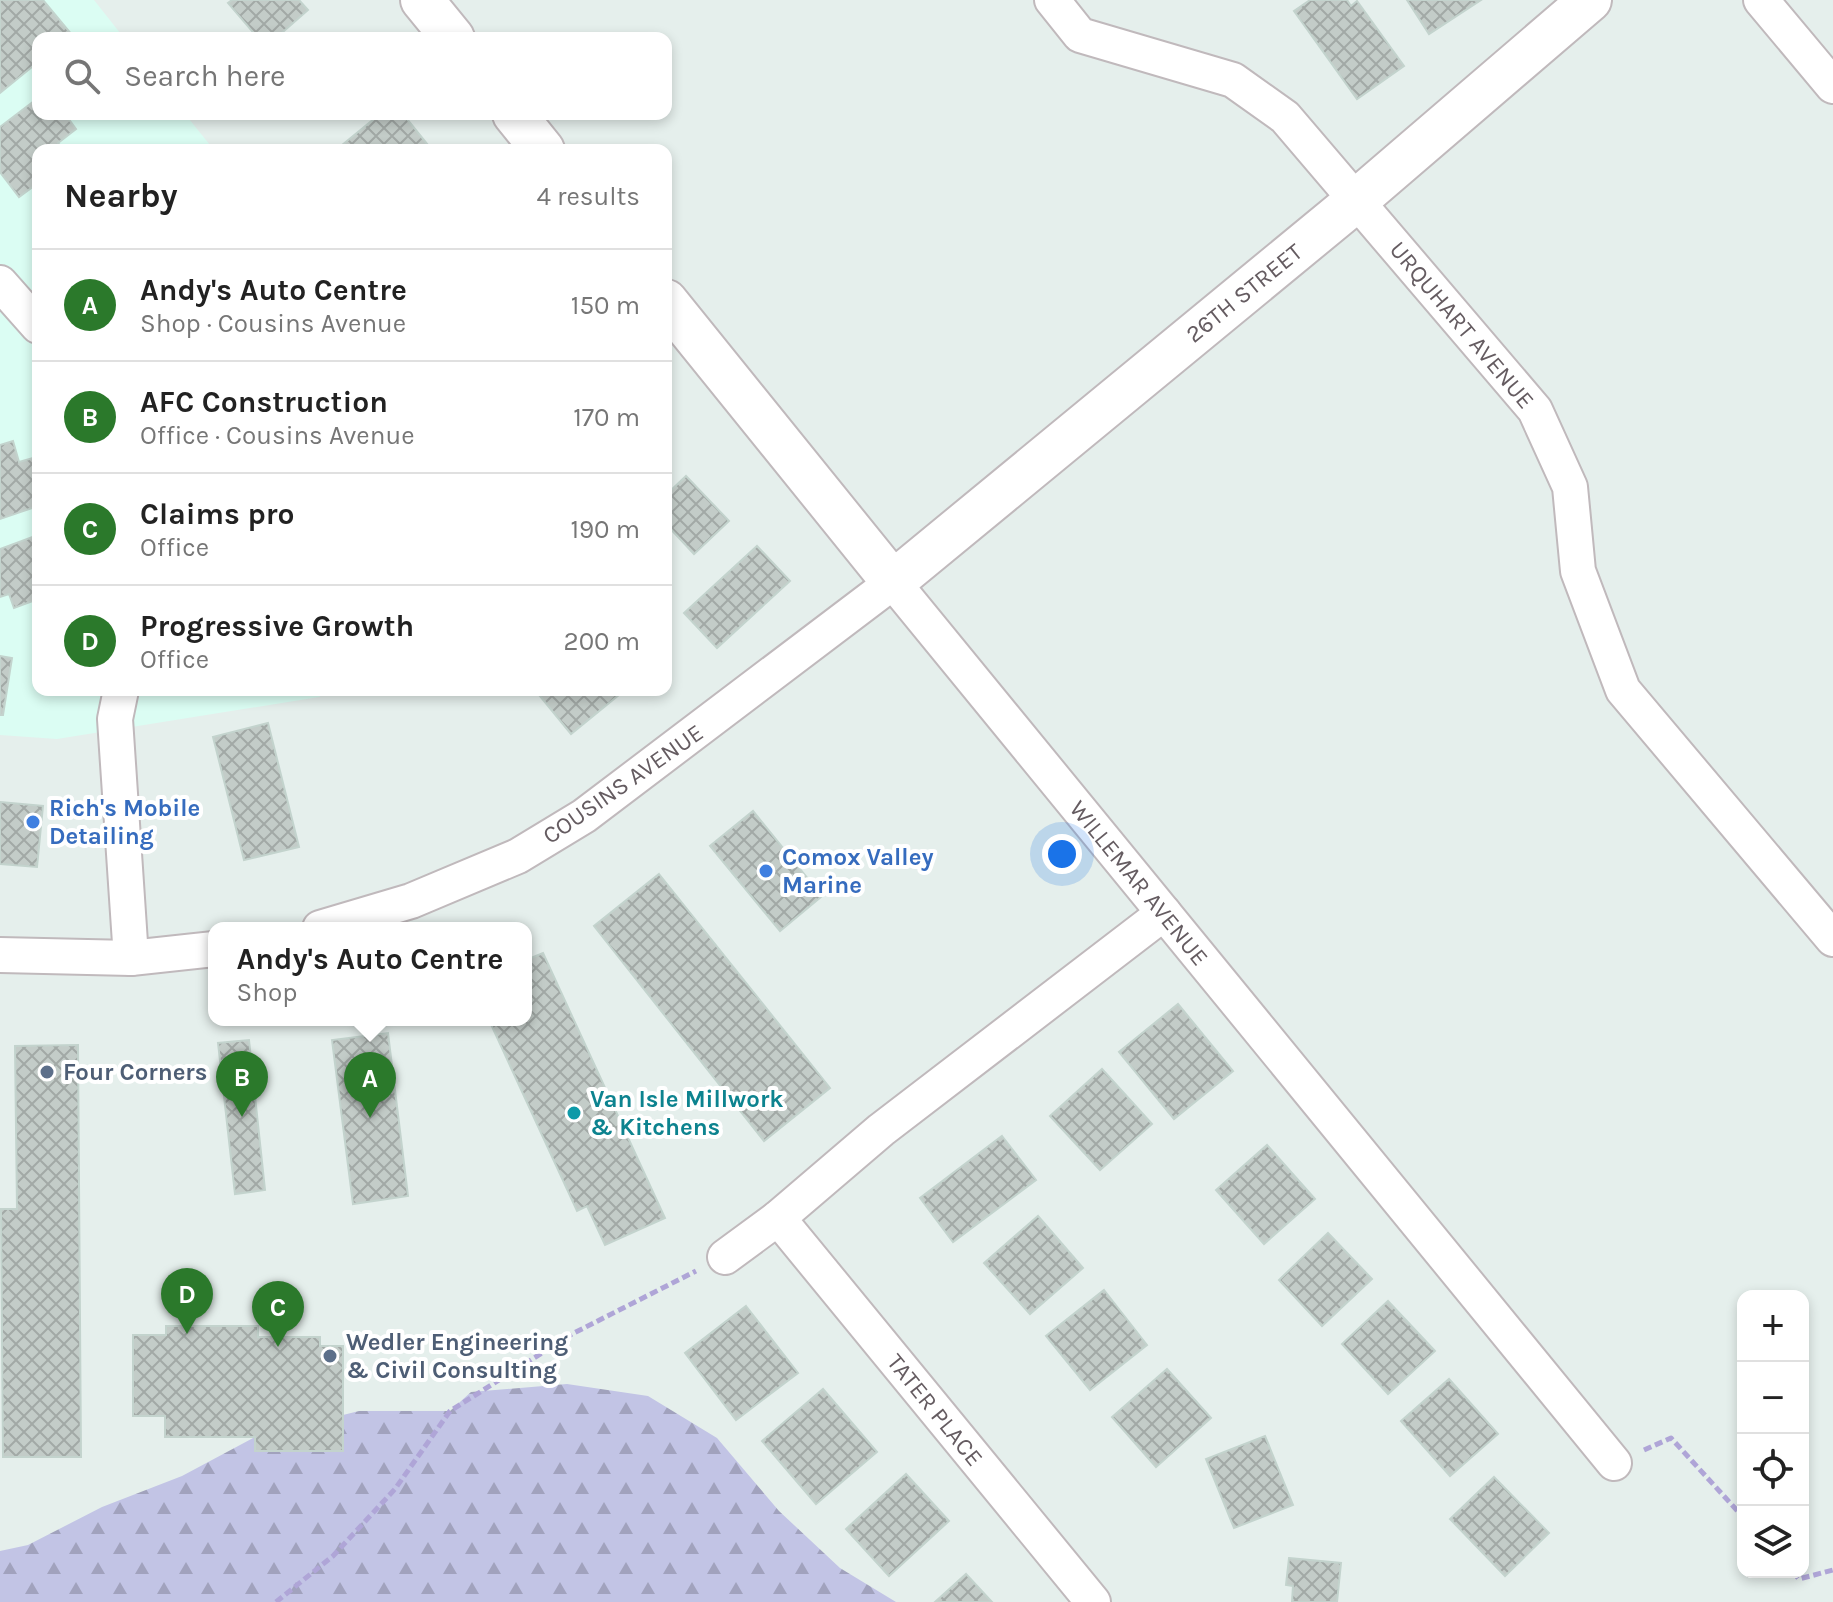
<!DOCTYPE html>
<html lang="en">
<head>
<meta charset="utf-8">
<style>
	body { margin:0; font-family:Karla,sans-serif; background:#f6f6f6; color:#222 }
	.controls { position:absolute; right:24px; bottom:24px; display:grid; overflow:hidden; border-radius:16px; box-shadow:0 4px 12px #0003 }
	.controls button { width:72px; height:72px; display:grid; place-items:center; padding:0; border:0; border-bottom:2px solid #e0e0e0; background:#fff; color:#222; font:40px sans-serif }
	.you { position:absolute; left:1062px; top:854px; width:28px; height:28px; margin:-20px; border:6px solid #fff; border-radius:50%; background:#1a73e8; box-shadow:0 0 0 12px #1a73e833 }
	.badge { display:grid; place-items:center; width:52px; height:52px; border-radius:50%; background:#2b792b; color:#fff; font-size:26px; font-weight:700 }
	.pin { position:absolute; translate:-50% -66px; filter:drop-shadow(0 2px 4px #0008) }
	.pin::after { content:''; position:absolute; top:42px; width:28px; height:24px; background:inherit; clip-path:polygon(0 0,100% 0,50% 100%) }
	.popup { position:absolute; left:208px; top:922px; width:324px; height:104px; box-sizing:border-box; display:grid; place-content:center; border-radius:16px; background:#fff; filter:drop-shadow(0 2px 6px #0005); font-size:26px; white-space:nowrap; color:#767676 }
	.popup b { font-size:30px; color:#222 }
	.popup::after { content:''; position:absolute; left:50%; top:100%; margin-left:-16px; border:16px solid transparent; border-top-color:#fff }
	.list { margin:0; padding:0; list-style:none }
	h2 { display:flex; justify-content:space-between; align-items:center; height:104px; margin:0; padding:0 32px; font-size:34px }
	h2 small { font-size:26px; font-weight:400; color:#767676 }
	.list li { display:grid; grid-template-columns:52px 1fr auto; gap:24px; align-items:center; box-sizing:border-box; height:112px; padding:0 32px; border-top:2px solid #e0e0e0 }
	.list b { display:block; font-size:30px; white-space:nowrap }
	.list p { margin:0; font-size:26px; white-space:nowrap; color:#767676 }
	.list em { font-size:26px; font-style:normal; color:#767676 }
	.icon { flex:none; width:44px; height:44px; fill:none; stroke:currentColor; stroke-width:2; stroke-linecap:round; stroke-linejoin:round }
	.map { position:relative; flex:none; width:1833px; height:1602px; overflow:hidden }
	.search { position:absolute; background:#fff; box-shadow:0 4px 12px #0003; left:32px; top:32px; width:640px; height:88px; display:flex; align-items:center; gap:20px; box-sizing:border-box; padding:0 28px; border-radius:16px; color:#767676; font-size:30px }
	.panel { position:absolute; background:#fff; box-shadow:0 4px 12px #0003; left:32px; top:144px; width:640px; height:552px; border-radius:16px }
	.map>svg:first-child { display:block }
</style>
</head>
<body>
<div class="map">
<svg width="1833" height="1602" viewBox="0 0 1833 1602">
	<defs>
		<pattern id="forest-firs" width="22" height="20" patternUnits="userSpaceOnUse" patternTransform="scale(2)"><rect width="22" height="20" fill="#c2c4e5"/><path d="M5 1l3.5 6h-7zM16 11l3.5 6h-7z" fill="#a1a2bd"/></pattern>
		<pattern id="building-cross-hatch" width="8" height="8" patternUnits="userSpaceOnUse" patternTransform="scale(2)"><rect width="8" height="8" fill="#c3ccc8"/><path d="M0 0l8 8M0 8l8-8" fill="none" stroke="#a2a9a6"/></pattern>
	</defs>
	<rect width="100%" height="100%" fill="#e5efec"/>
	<polygon fill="#dbfdf3" points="0,0 94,0 124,38 38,38 38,114 185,114 214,150 38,150 38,690 329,690 319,697 57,739 0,735"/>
	<polygon fill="url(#forest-firs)" points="567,1384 648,1396 717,1438 779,1511 840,1568 896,1602 0,1602 0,1551 28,1545 102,1507 182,1476 255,1437 359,1411 450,1411 471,1392"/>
	<g fill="url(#building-cross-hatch)" stroke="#c3d3cd" stroke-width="2">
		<polygon points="0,0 43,0 72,35 38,38 38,62 0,93"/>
		<polygon points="232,0 299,0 308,10 276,38 258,38 228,3"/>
		<polygon points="1310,0 1347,0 1351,6 1357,1 1404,66 1357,99 1294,11"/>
		<polygon points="1407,0 1481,0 1429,34"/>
		<polygon points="38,98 38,114 65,114 76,129 58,143 64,150 38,150 38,183 19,197 0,172 0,127"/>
		<polygon points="380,114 403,114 432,150 336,150"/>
		<polygon points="13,441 19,462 33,458 38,473 38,506 0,519 0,445"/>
		<polygon points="686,476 729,521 694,554 666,524 666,495"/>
		<polygon points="38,535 38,599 14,608 9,594 0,597 0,549"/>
		<polygon points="757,546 790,581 717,648 684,613"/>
		<polygon points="0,656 12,658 3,715 0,715"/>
		<polygon points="535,690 625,690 571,734"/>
		<polygon points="268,723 299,847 244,860 213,737"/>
		<polygon points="0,802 43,806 37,867 0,864"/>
		<polygon points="753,811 822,896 780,931 710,846"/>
		<polygon points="659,874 830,1088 764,1141 594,926"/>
		<polygon points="543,953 665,1218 605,1245 587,1206 577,1211 489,1020 526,1020 526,960"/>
		<polygon points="1178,1004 1233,1071 1174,1119 1119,1052"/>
		<polygon points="388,1033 408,1196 353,1204 332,1040"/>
		<polygon points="249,1040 265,1190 235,1194 218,1043"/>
		<polygon points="78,1045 81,1457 3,1457 1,1209 17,1209 15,1046"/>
		<polygon points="1102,1069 1152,1124 1100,1170 1050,1116"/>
		<polygon points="1002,1136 1036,1180 953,1242 920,1198"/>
		<polygon points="1267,1145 1315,1199 1264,1244 1216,1190"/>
		<polygon points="1038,1216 1083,1268 1030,1314 984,1263"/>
		<polygon points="1328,1233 1372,1279 1322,1326 1279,1280"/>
		<polygon points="1104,1290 1147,1345 1090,1390 1046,1336"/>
		<polygon points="1388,1301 1435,1351 1388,1394 1342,1344"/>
		<polygon points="746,1306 798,1373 736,1420 685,1353"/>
		<polygon points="166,1326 258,1326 258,1337 320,1337 320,1346 343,1346 343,1451 255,1451 255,1437 165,1437 165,1416 133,1416 133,1335 166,1335"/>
		<polygon points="1167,1369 1211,1418 1156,1467 1112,1417"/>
		<polygon points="1449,1379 1498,1434 1450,1476 1401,1421"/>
		<polygon points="823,1389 877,1452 816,1504 762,1441"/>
		<polygon points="1265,1436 1293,1505 1234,1528 1206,1459"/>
		<polygon points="906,1474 949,1521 889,1576 846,1529"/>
		<polygon points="1494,1477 1549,1533 1505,1576 1450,1519"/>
		<polygon points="1289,1558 1341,1563 1337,1602 1292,1602 1293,1586 1286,1585"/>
		<polygon points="966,1574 992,1602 935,1602"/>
	</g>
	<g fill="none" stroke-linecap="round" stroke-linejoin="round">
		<g stroke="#c0b9bc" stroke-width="38">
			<g id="minor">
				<polyline points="1052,0 1080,35 1233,80 1285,117 1535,410 1570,487 1578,571 1623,690 1833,939"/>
				<polyline points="1761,0 1833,86"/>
				<polyline points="0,283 38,326"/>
				<polyline points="121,690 115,719 131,958"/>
				<polyline points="320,928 411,901 518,856 584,816 893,582 1614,1463"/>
				<polyline points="0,955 131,958 214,949"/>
				<polyline points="725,1257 778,1218"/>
				<polyline points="1093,1602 778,1218 881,1130 1164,913"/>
			</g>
		</g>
		<g stroke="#c0b9bc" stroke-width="46">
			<g id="tertiary">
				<polyline points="422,0 453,38"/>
				<polyline points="514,114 543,150"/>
				<polyline points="666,301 893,582 1357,200 1590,0"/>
			</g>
		</g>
		<g stroke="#afa5d7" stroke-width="5" stroke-dasharray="8 4" stroke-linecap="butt">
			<polyline points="1644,1450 1671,1438 1743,1517"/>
			<polyline points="1793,1572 1799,1579 1833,1570"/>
			<polyline points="276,1602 333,1556 395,1489 450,1411 572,1334 696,1271"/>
		</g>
		<use href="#minor" stroke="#fff" stroke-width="34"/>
		<use href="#tertiary" stroke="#fff" stroke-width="42"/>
	</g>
	<g fill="#3f7fe0" stroke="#fff" stroke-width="3">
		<circle cx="33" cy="822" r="8"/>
		<circle cx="766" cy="871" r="8"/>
	</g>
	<g fill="#5c6f8a" stroke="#fff" stroke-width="3">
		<circle cx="47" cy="1072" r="8"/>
		<circle cx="330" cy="1356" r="8"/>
	</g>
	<circle fill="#0f9aa8" stroke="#fff" stroke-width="3" cx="574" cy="1113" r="8"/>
	<g text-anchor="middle" stroke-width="8" stroke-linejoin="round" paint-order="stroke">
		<g font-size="24" fill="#655c61" stroke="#fff">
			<text transform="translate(1244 293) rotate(-39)" y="8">26TH STREET</text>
			<text transform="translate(1462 325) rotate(50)" y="8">URQUHART AVENUE</text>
			<text transform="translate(623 784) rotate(-35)" y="8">COUSINS AVENUE</text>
			<text transform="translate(1139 883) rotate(51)" y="8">WILLEMAR AVENUE</text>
			<text transform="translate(935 1410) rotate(51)" y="8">TATER PLACE</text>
		</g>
		<g font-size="24" font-weight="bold" fill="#366cbe" stroke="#fff" text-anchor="start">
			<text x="49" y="816">Rich's Mobile<tspan x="49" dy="28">Detailing</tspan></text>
			<text x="782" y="865">Comox Valley<tspan x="782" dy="28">Marine</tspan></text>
		</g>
		<g font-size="24" font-weight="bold" fill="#4e5e75" stroke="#fff" text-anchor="start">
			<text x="63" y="1080">Four Corners</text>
			<text x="346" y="1350">Wedler Engineering<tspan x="346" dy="28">&amp; Civil Consulting</tspan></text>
		</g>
		<g font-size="24" font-weight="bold" fill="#0d838f" stroke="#fff" text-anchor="start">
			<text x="590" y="1107">Van Isle Millwork<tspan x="590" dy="28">&amp; Kitchens</tspan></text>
		</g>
	</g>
</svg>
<div class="controls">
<button>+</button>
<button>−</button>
<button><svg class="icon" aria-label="locate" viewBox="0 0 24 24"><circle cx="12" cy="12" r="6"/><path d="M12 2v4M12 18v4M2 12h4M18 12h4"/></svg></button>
<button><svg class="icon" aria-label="layers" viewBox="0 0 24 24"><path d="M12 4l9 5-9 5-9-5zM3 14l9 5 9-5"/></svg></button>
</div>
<div class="you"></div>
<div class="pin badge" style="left:370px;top:1118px">A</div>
<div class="popup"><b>Andy's Auto Centre</b>Shop</div>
<div class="pin badge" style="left:242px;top:1117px">B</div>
<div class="pin badge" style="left:278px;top:1347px">C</div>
<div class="pin badge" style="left:187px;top:1334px">D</div>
<div class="search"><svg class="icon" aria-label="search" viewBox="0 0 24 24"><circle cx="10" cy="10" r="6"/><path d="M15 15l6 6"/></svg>Search here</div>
<section class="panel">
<h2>Nearby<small>4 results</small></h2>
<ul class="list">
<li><span class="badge">A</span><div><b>Andy's Auto Centre</b><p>Shop · Cousins Avenue</p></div><em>150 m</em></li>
<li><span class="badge">B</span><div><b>AFC Construction</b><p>Office · Cousins Avenue</p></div><em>170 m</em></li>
<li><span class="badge">C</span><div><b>Claims pro</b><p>Office</p></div><em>190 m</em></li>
<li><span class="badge">D</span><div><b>Progressive Growth</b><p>Office</p></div><em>200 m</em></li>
</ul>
</section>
</div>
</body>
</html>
